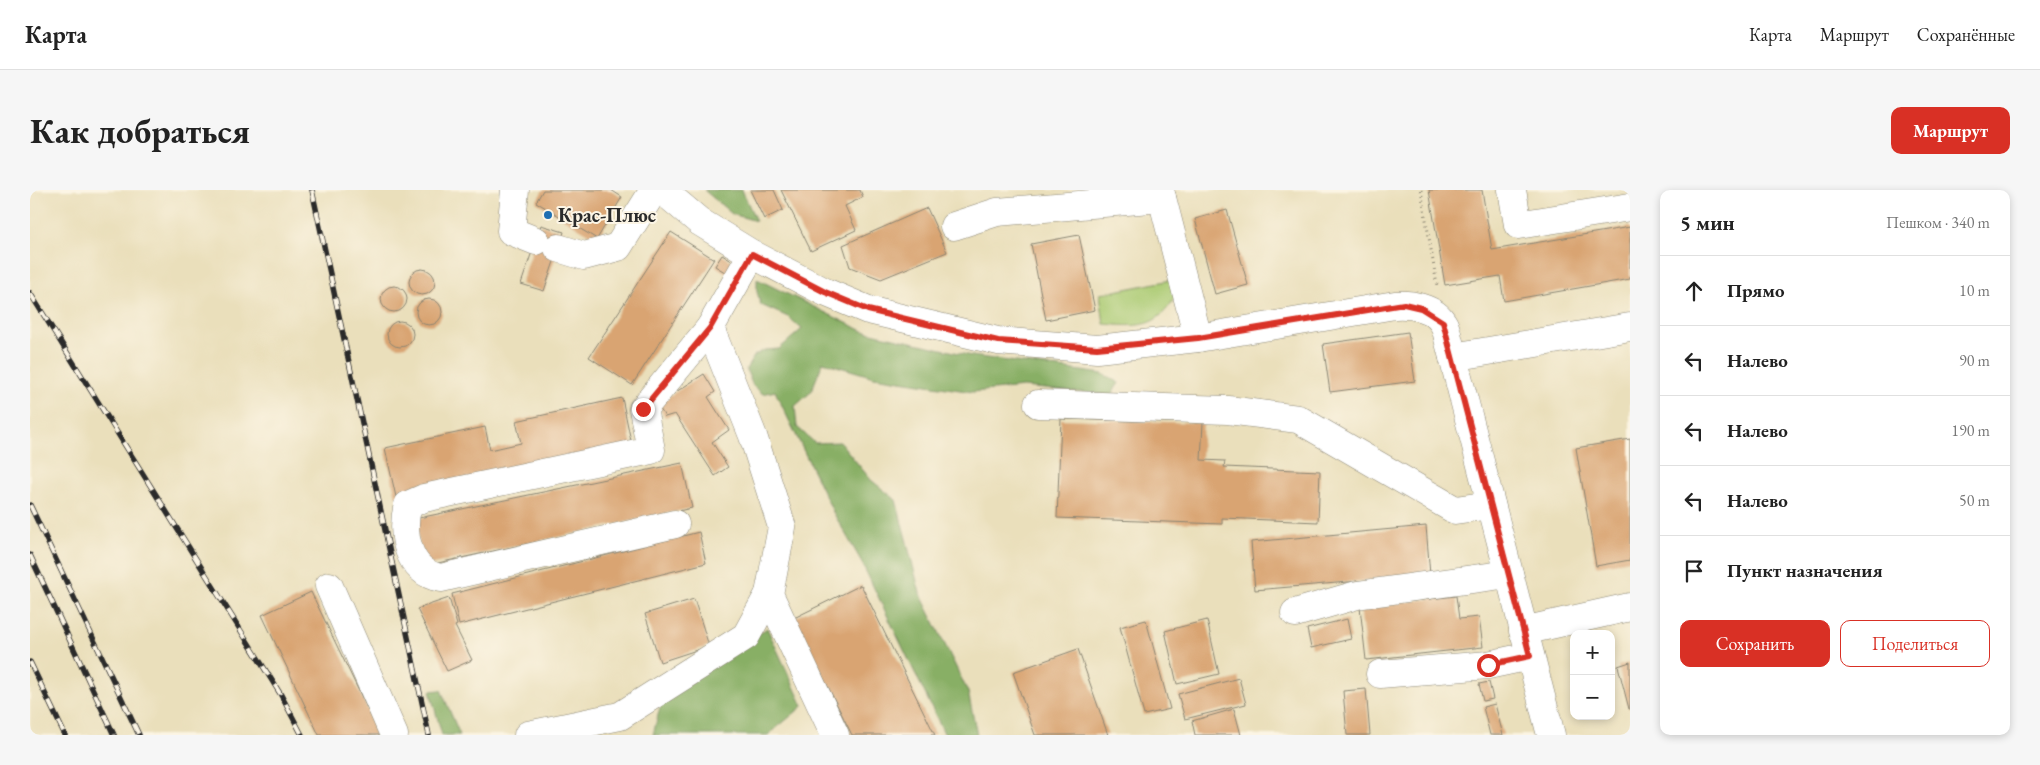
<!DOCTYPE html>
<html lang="ru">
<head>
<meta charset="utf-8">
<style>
	body { margin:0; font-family:"EB Garamond",serif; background:#f6f6f6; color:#222 }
	.controls { position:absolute; right:15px; bottom:15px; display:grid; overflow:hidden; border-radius:10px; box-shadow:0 2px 8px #0003 }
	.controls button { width:45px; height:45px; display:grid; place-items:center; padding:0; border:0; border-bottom:1px solid #e0e0e0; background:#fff; color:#222; font:25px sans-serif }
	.stop { position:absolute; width:15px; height:15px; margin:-11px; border:4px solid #d93025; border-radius:50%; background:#fff }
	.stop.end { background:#d93025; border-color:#fff; box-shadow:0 1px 5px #0008 }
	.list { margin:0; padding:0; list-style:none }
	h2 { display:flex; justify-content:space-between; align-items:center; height:65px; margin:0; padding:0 20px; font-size:21px }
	h2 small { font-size:16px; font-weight:400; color:#767676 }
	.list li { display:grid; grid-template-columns:32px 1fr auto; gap:15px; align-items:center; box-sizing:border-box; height:70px; padding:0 20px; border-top:1px solid #e0e0e0 }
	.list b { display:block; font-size:19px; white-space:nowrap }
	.list em { font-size:16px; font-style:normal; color:#767676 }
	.actions { display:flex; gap:10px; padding:15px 20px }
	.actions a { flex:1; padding:11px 0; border:1px solid #d93025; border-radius:10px; text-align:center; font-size:18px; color:#d93025 }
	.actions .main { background:#d93025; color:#fff }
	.icon { flex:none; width:28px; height:28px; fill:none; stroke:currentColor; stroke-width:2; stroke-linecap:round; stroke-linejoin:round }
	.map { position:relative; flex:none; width:1600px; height:545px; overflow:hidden; border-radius:10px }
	header { display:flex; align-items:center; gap:30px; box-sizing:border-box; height:70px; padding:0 25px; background:#fff; border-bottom:1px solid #e0e0e0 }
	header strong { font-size:24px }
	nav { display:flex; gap:28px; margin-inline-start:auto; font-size:18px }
	.intro { display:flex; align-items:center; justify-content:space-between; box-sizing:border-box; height:120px; padding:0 30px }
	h1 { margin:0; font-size:35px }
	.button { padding:12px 22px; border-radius:10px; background:#d93025; color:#fff; font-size:18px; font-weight:700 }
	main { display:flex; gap:30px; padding:0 30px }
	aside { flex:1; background:#fff; border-radius:10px; box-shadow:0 2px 8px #0003 }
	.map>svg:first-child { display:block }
</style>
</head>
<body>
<header>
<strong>Карта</strong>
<nav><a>Карта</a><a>Маршрут</a><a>Сохранённые</a></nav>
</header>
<div class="intro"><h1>Как добраться</h1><a class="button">Маршрут</a></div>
<main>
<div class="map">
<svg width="1600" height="545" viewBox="0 0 1600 545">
	<rect width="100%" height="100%" fill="#fcf5e5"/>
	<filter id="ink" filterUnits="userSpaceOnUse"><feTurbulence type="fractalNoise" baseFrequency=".02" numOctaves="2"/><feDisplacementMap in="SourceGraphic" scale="10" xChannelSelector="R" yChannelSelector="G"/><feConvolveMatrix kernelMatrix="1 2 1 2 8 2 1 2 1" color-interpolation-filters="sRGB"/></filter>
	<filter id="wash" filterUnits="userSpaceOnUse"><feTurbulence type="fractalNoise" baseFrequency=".0096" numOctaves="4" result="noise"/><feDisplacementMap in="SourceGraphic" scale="20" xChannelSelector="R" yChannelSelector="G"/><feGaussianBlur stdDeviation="1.12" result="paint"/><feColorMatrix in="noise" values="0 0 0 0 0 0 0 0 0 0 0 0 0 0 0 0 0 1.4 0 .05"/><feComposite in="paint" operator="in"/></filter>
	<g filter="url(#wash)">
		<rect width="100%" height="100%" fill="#eadfbb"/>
		<path fill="#abcb73" stroke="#6b7b4f" d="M1141 90 1145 107C1127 139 1107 137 1074 134L1070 104Z"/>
		<g fill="#88af65" stroke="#5a6d48">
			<polygon points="674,0 712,0 726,31 702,24"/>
			<polygon points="727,89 833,141 942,166 1073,184 1089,193 1081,205 993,197 943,202 844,187 793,172 781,202 765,216 767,237 785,253 810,252 841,290 866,310 890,403 938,502 947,545 915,545 830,369 803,322 745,201 733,204 723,196 716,179 725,165 735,160 749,159 772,139 758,127 731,115 727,102"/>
			<polygon points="737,438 773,516 738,545 623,545 631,513"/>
			<polygon points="411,500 430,545 412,545 400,501"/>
		</g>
		<g id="blocks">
			<g fill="#d9a472">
				<polygon points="513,0 581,0 592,7 567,49 506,12"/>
				<polygon points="720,0 744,0 753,20 734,29"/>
				<polygon points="751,0 830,0 833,7 815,16 826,40 781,61"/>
				<polygon points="1399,0 1452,0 1462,60 1600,37 1600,89 1474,111 1470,86 1415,95"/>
				<polygon points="897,18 917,62 851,89 820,77 813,55"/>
				<polygon points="1197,20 1218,95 1185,104 1165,29"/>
				<polygon points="511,35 534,42 514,101 491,94"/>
				<polygon points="641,42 684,69 602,195 559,167"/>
				<polygon points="1049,45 1065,120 1016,130 1001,54"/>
				<polygon points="692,65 705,73 698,84 685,76"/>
				<circle cx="392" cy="92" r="13"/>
				<circle cx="364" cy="109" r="13"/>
				<circle cx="399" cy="122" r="13"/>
				<circle cx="370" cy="144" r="13"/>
				<polygon points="1378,142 1385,191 1300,202 1293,154"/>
				<polygon points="674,184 685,202 678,207 699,240 682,252 698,277 685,286 645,224 635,227 627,214"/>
				<polygon points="592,208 602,256 366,307 355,258 455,237 460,260 491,253 486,231"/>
				<polygon points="1031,229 1173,233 1171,270 1195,271 1194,277 1290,281 1288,332 1192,328 1192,334 1027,328"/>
				<polygon points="1600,249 1600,370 1566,376 1546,258"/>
				<polygon points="652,273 662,318 394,376 384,329"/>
				<polygon points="1396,336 1400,385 1225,400 1221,352"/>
				<polygon points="669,342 676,373 429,435 422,404"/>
				<polygon points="831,395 905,545 822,545 764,428"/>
				<polygon points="281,402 350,545 289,545 232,425"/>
				<polygon points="1426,406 1429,429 1449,427 1453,457 1336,470 1330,417"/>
				<polygon points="419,408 427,435 425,436 442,470 417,481 387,419"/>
				<polygon points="664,409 679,456 630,472 615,424"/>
				<polygon points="1317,429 1321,449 1281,458 1277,439"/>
				<polygon points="1116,430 1140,519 1114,525 1090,437"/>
				<polygon points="1177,430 1189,484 1147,494 1135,441"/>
				<polygon points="1048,459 1078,545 1005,545 983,482"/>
				<polygon points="1600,472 1600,519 1599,519 1588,476"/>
				<polygon points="1209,488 1216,514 1155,529 1148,504"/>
				<polygon points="1459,492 1463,509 1453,511 1449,494"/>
				<polygon points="1336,499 1340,545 1317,545 1313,501"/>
				<polygon points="1465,514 1473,545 1460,545 1453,517"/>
				<polygon points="1204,519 1211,545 1165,545 1162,531"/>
			</g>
		</g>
	</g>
	<g filter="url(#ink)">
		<use href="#blocks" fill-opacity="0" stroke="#8a8573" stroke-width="1"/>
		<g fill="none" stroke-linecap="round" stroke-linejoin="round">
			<g stroke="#8a8573" stroke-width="29">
				<g id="minor">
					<polyline points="485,0 481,41 506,51"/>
					<path d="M632 0 670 32 722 64 795 102 838 120 968 151 1067 159 1168 148 1365 115C1380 114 1404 117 1413 133 1416 137 1417 144 1418 148L1521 545"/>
					<polyline points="1130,0 1168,148"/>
					<polyline points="1482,0 1488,35 1600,17"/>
					<polyline points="924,36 967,22 1132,8"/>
					<polyline points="528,58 554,66 588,57 624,0"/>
					<polyline points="722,64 680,138 723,246 752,337 739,404 805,545"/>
					<polyline points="1423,167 1600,137"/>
					<polyline points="1008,214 1198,220 1268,229 1425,320 1461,315"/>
					<path d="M645 334 411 388C378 383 370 343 378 315L394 308 621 260 613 219 680 138"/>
					<polyline points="299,396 364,545"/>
					<polyline points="1265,423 1327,405 1479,384"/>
					<polyline points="1493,441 1600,417"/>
					<polyline points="1350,484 1458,475 1500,466"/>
					<polyline points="498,545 590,526 716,446 739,404"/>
				</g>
			</g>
			<polyline stroke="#8a8573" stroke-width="3" stroke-dasharray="1 4" stroke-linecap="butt" points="1391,0 1407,95"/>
			<use href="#minor" stroke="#fff" stroke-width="28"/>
			<g stroke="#2b2b2b" stroke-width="5.5">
				<g id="rail">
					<polyline points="282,0 399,545"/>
					<polyline points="0,103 251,505 272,545"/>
					<polyline points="0,315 109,545"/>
					<polyline points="0,365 84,545"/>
					<polyline points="0,472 35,545"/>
				</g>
			</g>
			<use href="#rail" stroke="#fcf5e5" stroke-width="4" stroke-dasharray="11" stroke-linecap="butt"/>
		</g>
	</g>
	<g fill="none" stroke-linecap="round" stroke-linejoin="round" filter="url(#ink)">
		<polyline stroke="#d93025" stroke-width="6" points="613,219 680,138 722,64 795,102 838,120 968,151 1067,158 1168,148 1374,114 1391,118 1413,132 1500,466 1458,475"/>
	</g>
	<circle fill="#1f6fb2" stroke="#fcf5e5" stroke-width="2" cx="518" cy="25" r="5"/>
	<g text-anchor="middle" stroke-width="4" stroke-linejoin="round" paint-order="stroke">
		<g font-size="20" font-weight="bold" fill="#2b2b2b" stroke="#fcf5e5" text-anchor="start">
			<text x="528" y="32">Крас-Плюс</text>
		</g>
	</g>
</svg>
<div class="controls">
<button>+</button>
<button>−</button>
</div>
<div class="stop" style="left:1458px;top:475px"></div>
<div class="stop end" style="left:613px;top:219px"></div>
</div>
<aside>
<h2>5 мин<small>Пешком · 340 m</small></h2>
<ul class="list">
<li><svg class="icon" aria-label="ahead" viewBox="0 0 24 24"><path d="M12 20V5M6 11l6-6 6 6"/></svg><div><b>Прямо</b></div><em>10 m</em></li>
<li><svg class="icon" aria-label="left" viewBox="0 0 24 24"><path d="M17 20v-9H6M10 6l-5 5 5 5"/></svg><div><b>Налево</b></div><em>90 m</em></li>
<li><svg class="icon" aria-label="left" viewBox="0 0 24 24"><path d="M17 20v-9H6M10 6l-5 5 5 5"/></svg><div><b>Налево</b></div><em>190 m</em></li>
<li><svg class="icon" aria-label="left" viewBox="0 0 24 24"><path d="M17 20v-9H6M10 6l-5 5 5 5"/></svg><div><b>Налево</b></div><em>50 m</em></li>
<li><svg class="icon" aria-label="arrive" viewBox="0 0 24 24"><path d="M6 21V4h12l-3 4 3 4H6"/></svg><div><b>Пункт назначения</b></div></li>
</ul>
<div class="actions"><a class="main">Сохранить</a><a>Поделиться</a></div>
</aside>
</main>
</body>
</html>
